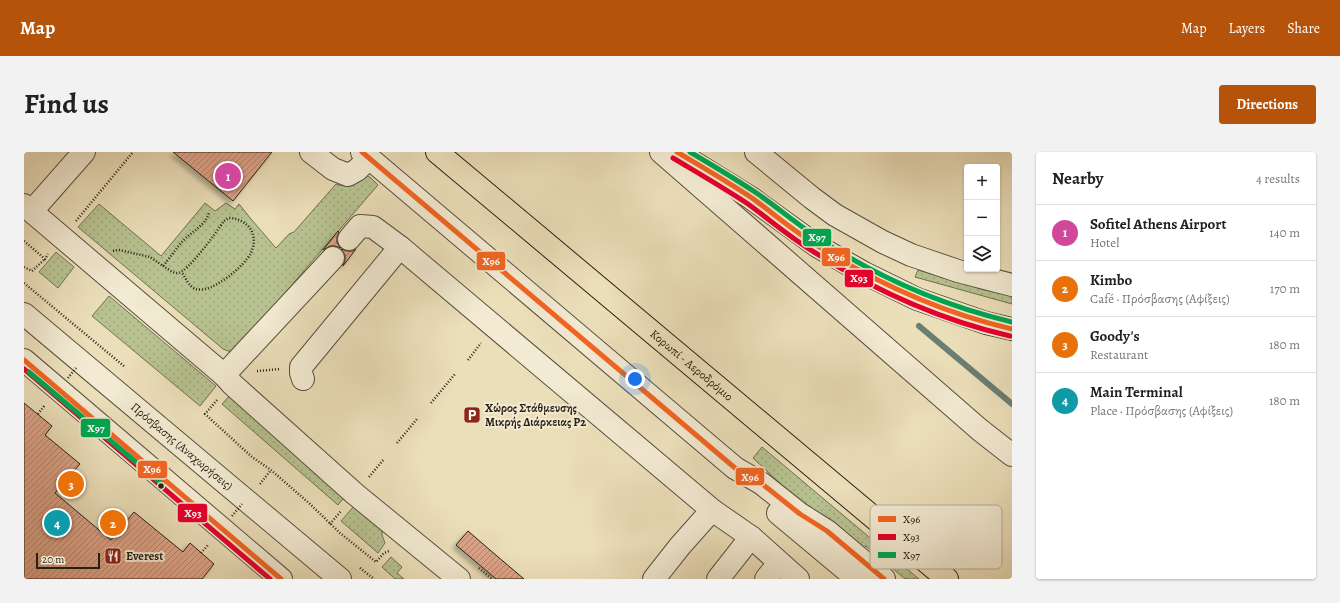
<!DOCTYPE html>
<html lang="en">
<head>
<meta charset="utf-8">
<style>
	body { margin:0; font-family:Alegreya,serif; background:#f2f2f2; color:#202124 }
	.controls { position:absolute; right:12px; top:12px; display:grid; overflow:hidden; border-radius:4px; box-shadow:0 1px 3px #0004 }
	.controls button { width:36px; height:36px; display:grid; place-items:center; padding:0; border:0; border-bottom:1px solid #e0e0e0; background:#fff; color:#202124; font:20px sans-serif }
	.scale { position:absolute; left:12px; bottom:10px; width:64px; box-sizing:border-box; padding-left:4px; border:2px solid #272016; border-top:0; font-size:11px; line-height:14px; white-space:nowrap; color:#272016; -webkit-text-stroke:3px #f2ead2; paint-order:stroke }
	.you { position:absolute; left:611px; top:227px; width:14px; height:14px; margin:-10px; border:3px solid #fff; border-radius:50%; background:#1a73e8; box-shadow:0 0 0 6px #1a73e833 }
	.badge { display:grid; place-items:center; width:26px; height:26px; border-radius:50%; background:#b45309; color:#fff; font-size:13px; font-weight:700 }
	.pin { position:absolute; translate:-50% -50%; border:2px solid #fff; box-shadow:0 1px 4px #0006 }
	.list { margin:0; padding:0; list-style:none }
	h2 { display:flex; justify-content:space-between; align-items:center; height:52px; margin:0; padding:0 16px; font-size:17px }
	h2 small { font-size:13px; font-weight:400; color:#757577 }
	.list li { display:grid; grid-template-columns:26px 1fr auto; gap:12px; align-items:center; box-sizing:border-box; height:56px; padding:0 16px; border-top:1px solid #e0e0e0 }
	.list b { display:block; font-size:15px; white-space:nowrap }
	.list p { margin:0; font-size:13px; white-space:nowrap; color:#757577 }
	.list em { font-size:13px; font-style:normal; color:#757577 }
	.icon { flex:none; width:22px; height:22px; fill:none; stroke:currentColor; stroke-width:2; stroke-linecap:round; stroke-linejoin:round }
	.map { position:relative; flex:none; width:988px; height:427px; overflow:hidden; border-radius:4px }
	header { display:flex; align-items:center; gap:24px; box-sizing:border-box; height:56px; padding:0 20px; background:#b45309; color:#fff }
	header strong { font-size:19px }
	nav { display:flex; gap:22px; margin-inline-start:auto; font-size:14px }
	.intro { display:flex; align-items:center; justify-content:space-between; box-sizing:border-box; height:96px; padding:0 24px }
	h1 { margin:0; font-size:28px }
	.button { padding:10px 18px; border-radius:4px; background:#b45309; color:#fff; font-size:14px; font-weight:700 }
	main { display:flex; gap:24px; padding:0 24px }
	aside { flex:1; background:#fff; border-radius:4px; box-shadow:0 1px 3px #0004 }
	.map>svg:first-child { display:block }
</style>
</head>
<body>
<header>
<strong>Map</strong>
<nav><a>Map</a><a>Layers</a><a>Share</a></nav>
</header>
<div class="intro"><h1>Find us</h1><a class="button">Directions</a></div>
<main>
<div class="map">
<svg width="988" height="427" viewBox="0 0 988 427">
	<defs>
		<pattern id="grass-dots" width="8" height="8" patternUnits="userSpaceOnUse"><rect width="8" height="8" fill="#b7c290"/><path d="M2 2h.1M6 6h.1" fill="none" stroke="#9da67b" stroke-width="1.8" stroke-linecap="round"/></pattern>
		<pattern id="building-hatch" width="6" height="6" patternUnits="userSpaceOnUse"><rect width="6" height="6" fill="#dca489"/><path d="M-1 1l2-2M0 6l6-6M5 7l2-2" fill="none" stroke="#b2856f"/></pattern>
		<filter id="shadow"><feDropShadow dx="-3.5" dy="3.5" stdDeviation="2" flood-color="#0004"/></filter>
	</defs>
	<rect width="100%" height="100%" fill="#ebdfba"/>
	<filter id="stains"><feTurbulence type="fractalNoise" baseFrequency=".005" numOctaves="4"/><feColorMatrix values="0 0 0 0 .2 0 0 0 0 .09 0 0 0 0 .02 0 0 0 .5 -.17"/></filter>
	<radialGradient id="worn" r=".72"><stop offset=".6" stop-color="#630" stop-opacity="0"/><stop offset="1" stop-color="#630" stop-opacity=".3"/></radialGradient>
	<g fill="url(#grass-dots)" stroke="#6f7153">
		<path d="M342 23 347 26 354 33 216 193 207 200 199 197 54 75 75 52 137 104 181 51 191 59 202 51 211 57 215 52 227 67 252 96 265 82 270 80 312 32C327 37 330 31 342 23Z"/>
		<polygon points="32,100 50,115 34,136 15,120"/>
		<polygon points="894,118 960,138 988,144 988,152 891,125"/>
		<polygon points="85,144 192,234 176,254 68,164"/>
		<polygon points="207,242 323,342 314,353 198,252"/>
		<polygon points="738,295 895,427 881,427 842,394 838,398 805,367 774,348 729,306"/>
		<polygon points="332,352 358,373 358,383 361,391 354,401 317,369"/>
		<polygon points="367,405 378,415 373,421 380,427 371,427 358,415"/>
	</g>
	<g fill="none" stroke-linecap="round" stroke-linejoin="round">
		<polyline stroke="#6b7e74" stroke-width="6" points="895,174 988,252"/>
	</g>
	<g fill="url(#building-hatch)" stroke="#272016" filter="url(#shadow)">
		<polygon points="149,0 248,0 209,49"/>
		<polygon points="314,79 315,80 313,85 313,91 317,96 311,94 306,94 299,98"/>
		<polygon points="317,97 323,99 329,99 332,97 319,114 321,108 321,103"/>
		<polygon points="0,251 28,274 21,283 56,312 31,341 87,388 110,360 159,400 166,391 190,412 178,427 0,427"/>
		<polygon points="444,379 466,398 500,427 472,427 432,393"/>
	</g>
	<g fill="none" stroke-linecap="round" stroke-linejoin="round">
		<g stroke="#58503f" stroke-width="24">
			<g id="minor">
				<polyline points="287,0 309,17 324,23 333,18 345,6"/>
				<polyline points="338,0 711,316 737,331 776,362 803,379 860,427"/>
				<polyline points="637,0 956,278 988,303"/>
				<polyline points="653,0 727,46 793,94 840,121 893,147 962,171 988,177"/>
				<polyline points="732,0 788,46 811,63 859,90 887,103 934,119 988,133"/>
				<polyline points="0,53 200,223 208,232 331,342 435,427"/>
				<polyline points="8,59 60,0"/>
				<polyline points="325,87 336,74 349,75 376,95"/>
				<path id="s1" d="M0 162 316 427"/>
				<polyline points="0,208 257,427"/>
				<polyline points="200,223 309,106"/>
				<polyline points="279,227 277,221 277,215 376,95 688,358 656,394 630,427"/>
				<polyline points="688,358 727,385 774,427"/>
				<polyline points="754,361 833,427"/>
				<polyline points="694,427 727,385"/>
				<polyline points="742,427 755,411"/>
			</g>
		</g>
		<g stroke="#272016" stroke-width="24">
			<g id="highway">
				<path id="s2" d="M413 0 923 427"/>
			</g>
		</g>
		<g stroke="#272016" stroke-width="2.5" stroke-dasharray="1 2" stroke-linecap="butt">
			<polyline points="52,69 109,0"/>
			<polyline points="0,89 21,107 24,102"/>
			<path d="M89 99 95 98 126 105 139 114C146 106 152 96 159 89 168 79 181 74 185 61"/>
			<path d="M139 114C143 116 148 121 153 121 163 122 193 79 200 69L205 66C212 66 219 69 224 74 231 81 231 92 227 101 220 114 188 142 172 137 165 135 162 126 158 121"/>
			<polyline points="0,115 8,119 21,107"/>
			<polyline points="0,131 101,215"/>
			<polyline points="444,208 457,191"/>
			<polyline points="233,219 256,217"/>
			<polyline points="193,248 181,262 228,305 247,318 286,352 316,381 352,410 360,401 365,399"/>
			<polyline points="407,251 431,222"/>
			<polyline points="14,262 21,253"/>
			<polyline points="373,291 393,267"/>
			<polyline points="345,325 360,307"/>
			<polyline points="236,332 247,318"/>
			<polyline points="306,372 317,359"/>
			<polyline points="177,401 185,392"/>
			<polyline points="336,416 350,427"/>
			<polyline points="455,416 468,427"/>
		</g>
		<use href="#minor" stroke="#f2ead2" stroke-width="22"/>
		<use href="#highway" stroke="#ebdfba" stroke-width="22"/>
		<g stroke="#272016" stroke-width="2.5" stroke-dasharray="1 2" stroke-linecap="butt">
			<polyline points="44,226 52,216"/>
			<polyline points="208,364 218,352"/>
		</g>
		<g stroke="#f2ead2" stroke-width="8">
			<g id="bus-1">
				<polyline points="338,0 711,316 737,331 776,362 803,379 860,427"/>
				<path d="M653 0C678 15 704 30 728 46 750 62 771 80 794 94 854 132 919 161 988 177"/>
				<polyline points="0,208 257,427"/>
			</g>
		</g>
		<g stroke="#f2ead2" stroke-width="8">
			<g id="bus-2">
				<path d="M649 6C674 21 700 36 724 52 746 68 767 86 790 100 850 138 917 168 986 184"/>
				<polyline points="0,217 246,427"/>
			</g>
		</g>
		<g stroke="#f2ead2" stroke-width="8">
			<g id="bus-3">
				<path d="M666 0C688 13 710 26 731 40 753 55 774 73 797 88 855 126 921 154 988 170"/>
				<polyline points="5,220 138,332"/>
			</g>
		</g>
		<use href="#bus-1" stroke="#f26522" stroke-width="5"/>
		<use href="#bus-2" stroke="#e4002b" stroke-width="5"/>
		<use href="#bus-3" stroke="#00a651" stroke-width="5"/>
	</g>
	<defs>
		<g id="parking-square" transform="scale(0.9)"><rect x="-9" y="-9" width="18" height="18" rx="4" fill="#8f2418" stroke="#f2ead2"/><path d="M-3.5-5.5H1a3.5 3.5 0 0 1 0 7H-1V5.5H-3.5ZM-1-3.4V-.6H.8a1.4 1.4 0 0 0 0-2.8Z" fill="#fff"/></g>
		<g id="restaurant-square" transform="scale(0.9)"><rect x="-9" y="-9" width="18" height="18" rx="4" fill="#8f2418" stroke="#f2ead2"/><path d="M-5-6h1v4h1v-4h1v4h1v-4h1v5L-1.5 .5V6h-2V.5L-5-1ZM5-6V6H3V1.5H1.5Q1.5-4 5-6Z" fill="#fff"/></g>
	</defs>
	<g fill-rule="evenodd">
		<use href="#parking-square" x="448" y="263"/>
		<use href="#restaurant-square" x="89" y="404"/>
	</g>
	<circle fill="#272016" stroke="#f2ead2" stroke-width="1.5" cx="137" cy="334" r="3.5"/>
	<g text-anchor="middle" stroke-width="4" stroke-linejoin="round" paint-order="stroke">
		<g font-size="12" fill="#272016" stroke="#f2ead2">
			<text dy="4" stroke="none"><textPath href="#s2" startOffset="332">Κορωπί - Αεροδρόμιο</textPath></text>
			<text dy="4" stroke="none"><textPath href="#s1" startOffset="206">Πρόσβασης (Αναχωρήσεις)</textPath></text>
		</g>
		<g font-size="12" font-weight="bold" fill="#272016" stroke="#f2ead2" text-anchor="start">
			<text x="461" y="260">Χώρος Στάθμευσης<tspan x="461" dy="14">Μικρής Διάρκειας P2</tspan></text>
			<text x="102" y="408">Everest</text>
		</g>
	</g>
	<rect x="846" y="353" width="132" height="64" rx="6" fill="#f2ead2" stroke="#b5ad9a" stroke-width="1"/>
	<rect x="854" y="364" width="18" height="6" fill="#f26522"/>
	<rect x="854" y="382" width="18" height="6" fill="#e4002b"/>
	<rect x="854" y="400" width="18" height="6" fill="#00a651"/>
	<g font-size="11" fill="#272016">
		<text x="879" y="371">Χ96</text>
		<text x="879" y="389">X93</text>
		<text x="879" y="407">X97</text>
	</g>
	<g stroke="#f2ead2" stroke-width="1.5">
		<rect x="778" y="76" width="30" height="19" rx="4" fill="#00a651"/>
		<rect x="797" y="95" width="30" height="20" rx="4" fill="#f26522"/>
		<rect x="452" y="99" width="30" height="20" rx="4" fill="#f26522"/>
		<rect x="820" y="117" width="30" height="19" rx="4" fill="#e4002b"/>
		<rect x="56" y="266" width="31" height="20" rx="4" fill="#00a651"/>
		<rect x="113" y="308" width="31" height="19" rx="4" fill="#f26522"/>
		<rect x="711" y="315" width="30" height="19" rx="4" fill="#f26522"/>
		<rect x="153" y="351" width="31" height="20" rx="4" fill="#e4002b"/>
	</g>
	<g font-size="11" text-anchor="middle" font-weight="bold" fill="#fff">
		<text x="793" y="89">X97</text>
		<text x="812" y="109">Χ96</text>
		<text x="467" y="113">Χ96</text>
		<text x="835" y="130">X93</text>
		<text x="72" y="280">X97</text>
		<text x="128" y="321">Χ96</text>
		<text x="726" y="329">Χ96</text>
		<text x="169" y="365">X93</text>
	</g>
	<rect width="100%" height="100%" filter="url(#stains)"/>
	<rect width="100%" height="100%" fill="url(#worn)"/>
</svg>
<div class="controls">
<button>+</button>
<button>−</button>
<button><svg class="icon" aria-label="layers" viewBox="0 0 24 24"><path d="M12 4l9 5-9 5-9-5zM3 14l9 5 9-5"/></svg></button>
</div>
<div class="scale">20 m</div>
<div class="you"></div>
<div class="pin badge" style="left:204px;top:24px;background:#d1479c">1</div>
<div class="pin badge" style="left:89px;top:371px;background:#e8710a">2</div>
<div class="pin badge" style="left:47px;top:332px;background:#e8710a">3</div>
<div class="pin badge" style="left:33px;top:371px;background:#0f9aa8">4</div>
</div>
<aside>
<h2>Nearby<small>4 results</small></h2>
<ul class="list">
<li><span class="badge" style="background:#d1479c">1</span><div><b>Sofitel Athens Airport</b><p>Hotel</p></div><em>140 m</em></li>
<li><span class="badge" style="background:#e8710a">2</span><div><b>Kimbo</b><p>Café · Πρόσβασης (Αφίξεις)</p></div><em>170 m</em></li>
<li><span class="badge" style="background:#e8710a">3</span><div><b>Goody's</b><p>Restaurant</p></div><em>180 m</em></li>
<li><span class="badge" style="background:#0f9aa8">4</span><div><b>Main Terminal</b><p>Place · Πρόσβασης (Αφίξεις)</p></div><em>180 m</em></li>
</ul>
</aside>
</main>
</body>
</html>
